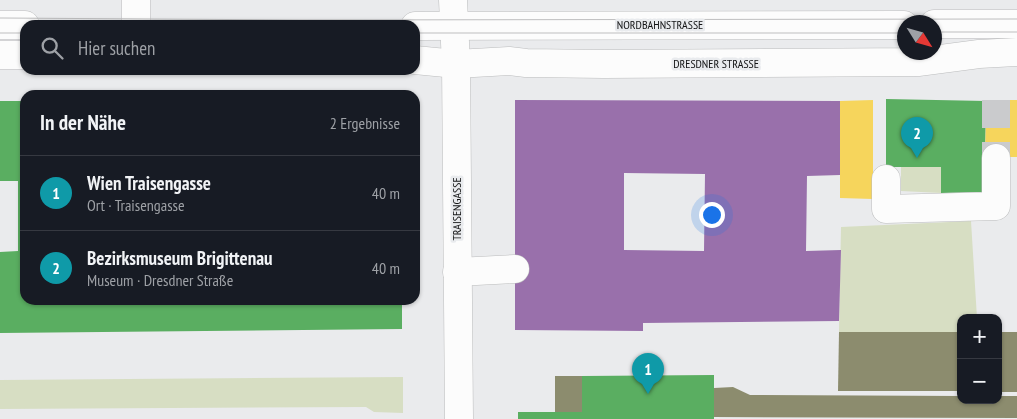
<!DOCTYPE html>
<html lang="de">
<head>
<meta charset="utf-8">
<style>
	body { margin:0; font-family:"PT Sans Narrow",sans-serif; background:#242831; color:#f1f3f6 }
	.controls { position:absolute; right:15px; bottom:15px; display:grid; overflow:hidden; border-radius:10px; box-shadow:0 1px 4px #0004 }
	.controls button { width:45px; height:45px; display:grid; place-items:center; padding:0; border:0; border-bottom:1px solid #363941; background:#171b24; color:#f1f3f6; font:25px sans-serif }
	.compass { position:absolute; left:897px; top:15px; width:45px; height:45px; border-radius:50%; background:#171b24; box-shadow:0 1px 4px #0004; rotate:127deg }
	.you { position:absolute; left:711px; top:214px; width:18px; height:18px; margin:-12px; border:4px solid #fff; border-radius:50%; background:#1a73e8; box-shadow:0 0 0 8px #1a73e833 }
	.badge { display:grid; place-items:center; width:32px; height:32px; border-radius:50%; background:#afb0b3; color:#fff; font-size:16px; font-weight:700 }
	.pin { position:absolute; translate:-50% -41px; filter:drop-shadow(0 1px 2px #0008) }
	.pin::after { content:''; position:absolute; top:26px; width:18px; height:15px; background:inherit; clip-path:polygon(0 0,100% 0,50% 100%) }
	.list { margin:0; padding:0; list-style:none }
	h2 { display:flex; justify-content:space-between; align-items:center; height:65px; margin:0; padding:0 20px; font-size:21px }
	h2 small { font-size:16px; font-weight:400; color:#9ea1a6 }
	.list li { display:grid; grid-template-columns:32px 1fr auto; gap:15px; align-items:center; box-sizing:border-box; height:75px; padding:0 20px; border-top:1px solid #363941 }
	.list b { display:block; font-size:19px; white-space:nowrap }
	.list p { margin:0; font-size:16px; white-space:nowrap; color:#9ea1a6 }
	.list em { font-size:16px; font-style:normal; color:#9ea1a6 }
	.icon { flex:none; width:28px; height:28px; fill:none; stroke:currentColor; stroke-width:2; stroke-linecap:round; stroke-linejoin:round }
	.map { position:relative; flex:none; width:1017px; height:419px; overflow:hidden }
	.search { position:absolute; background:#171b24; box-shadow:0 1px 4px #0004; left:20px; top:20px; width:400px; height:55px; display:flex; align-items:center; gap:12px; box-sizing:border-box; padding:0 18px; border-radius:15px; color:#9ea1a6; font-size:19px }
	.panel { position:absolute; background:#171b24; box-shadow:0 1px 4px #0004; left:20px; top:90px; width:400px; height:215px; border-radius:15px }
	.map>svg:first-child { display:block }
</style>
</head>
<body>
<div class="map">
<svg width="1017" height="419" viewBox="0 0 1017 419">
	<rect width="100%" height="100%" fill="#eaebed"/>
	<g fill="#d7dec3">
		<polygon points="901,166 941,167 941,193 901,191"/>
		<polygon points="971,221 977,318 961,318 961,332 839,332 841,227"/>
		<polygon points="403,377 403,413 374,412 366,407 0,409 0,380"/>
	</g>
	<g fill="#f6d55c">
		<polygon points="873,100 873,199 840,198 840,101"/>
		<polygon points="996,100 1017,100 1017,157 985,157 986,101"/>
	</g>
	<path fill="#9970ab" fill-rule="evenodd" d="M515 100 840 101V175L807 176 806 251 841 250 839 321 643 323V331L515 330ZM624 173 705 174 704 251 624 250Z"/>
	<g fill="#5aae61">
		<polygon points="886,99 986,101 984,192 941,193 941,167 886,167"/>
		<polygon points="0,101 25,101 25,300 402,300 402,329 0,333 0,252 18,251 18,181 0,181"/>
		<polygon points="714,375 714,419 518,419 518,412 582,412 582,376"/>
	</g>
	<g fill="#8c8c6e">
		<polygon points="839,332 961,332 961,391 838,391"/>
		<rect x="998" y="332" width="19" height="60"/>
		<rect x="555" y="376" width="27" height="36"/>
		<polygon points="733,387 750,395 961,396 961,400 998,400 998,396 1017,396 1017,418 714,417 714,388"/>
	</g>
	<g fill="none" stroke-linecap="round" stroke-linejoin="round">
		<polyline stroke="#cacbcd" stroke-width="28" stroke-dasharray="28 14" stroke-linecap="butt" points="996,100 996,158"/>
		<g stroke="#bbbcbd" stroke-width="29">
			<g id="minor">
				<polyline points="453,0 456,64 459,419"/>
				<polyline points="934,24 1017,24"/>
				<polyline points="0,25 25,25"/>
				<polyline points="136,25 136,0"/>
				<polyline points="415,26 904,25"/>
				<polyline points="886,179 886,209 996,206 996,158"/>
				<polyline points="457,272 515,269"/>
			</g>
		</g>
		<g stroke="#bbbcbd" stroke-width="29">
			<g id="major">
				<polyline points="0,55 25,55"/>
				<polyline points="415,60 456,64 509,61 526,63 604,64 918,62 979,54 1017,52"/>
			</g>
		</g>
		<use href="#minor" stroke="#fcfcfc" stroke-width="28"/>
		<use href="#major" stroke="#fcfcfc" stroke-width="28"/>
		<g stroke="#bebebf" stroke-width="1">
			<polyline points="0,18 300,20 1017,19"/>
			<polyline points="934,32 1017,32"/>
			<polyline points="0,33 25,33"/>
			<polyline points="415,33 904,33"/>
		</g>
	</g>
	<g text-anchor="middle" stroke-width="5" stroke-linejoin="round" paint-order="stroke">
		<g font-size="12" fill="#131415" stroke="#e9ebee">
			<text x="660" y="29">NORDBAHNSTRASSE</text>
			<text x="716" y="68">DRESDNER STRASSE</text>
			<text transform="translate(457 209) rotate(-90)" y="4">TRAISENGASSE</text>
		</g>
	</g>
</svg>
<div class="controls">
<button>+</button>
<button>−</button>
</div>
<svg class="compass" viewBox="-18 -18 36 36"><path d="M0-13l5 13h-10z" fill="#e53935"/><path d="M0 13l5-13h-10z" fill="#9ea1a6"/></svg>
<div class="you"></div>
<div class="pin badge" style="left:648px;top:394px;background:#0f9aa8">1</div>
<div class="pin badge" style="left:917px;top:158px;background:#0f9aa8">2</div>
<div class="search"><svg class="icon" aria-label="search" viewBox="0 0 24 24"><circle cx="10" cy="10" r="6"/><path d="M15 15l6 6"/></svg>Hier suchen</div>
<section class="panel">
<h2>In der Nähe<small>2 Ergebnisse</small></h2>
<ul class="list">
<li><span class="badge" style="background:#0f9aa8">1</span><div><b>Wien Traisengasse</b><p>Ort · Traisengasse</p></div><em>40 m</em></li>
<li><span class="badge" style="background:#0f9aa8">2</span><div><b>Bezirksmuseum Brigittenau</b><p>Museum · Dresdner Straße</p></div><em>40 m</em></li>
</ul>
</section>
</div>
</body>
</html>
